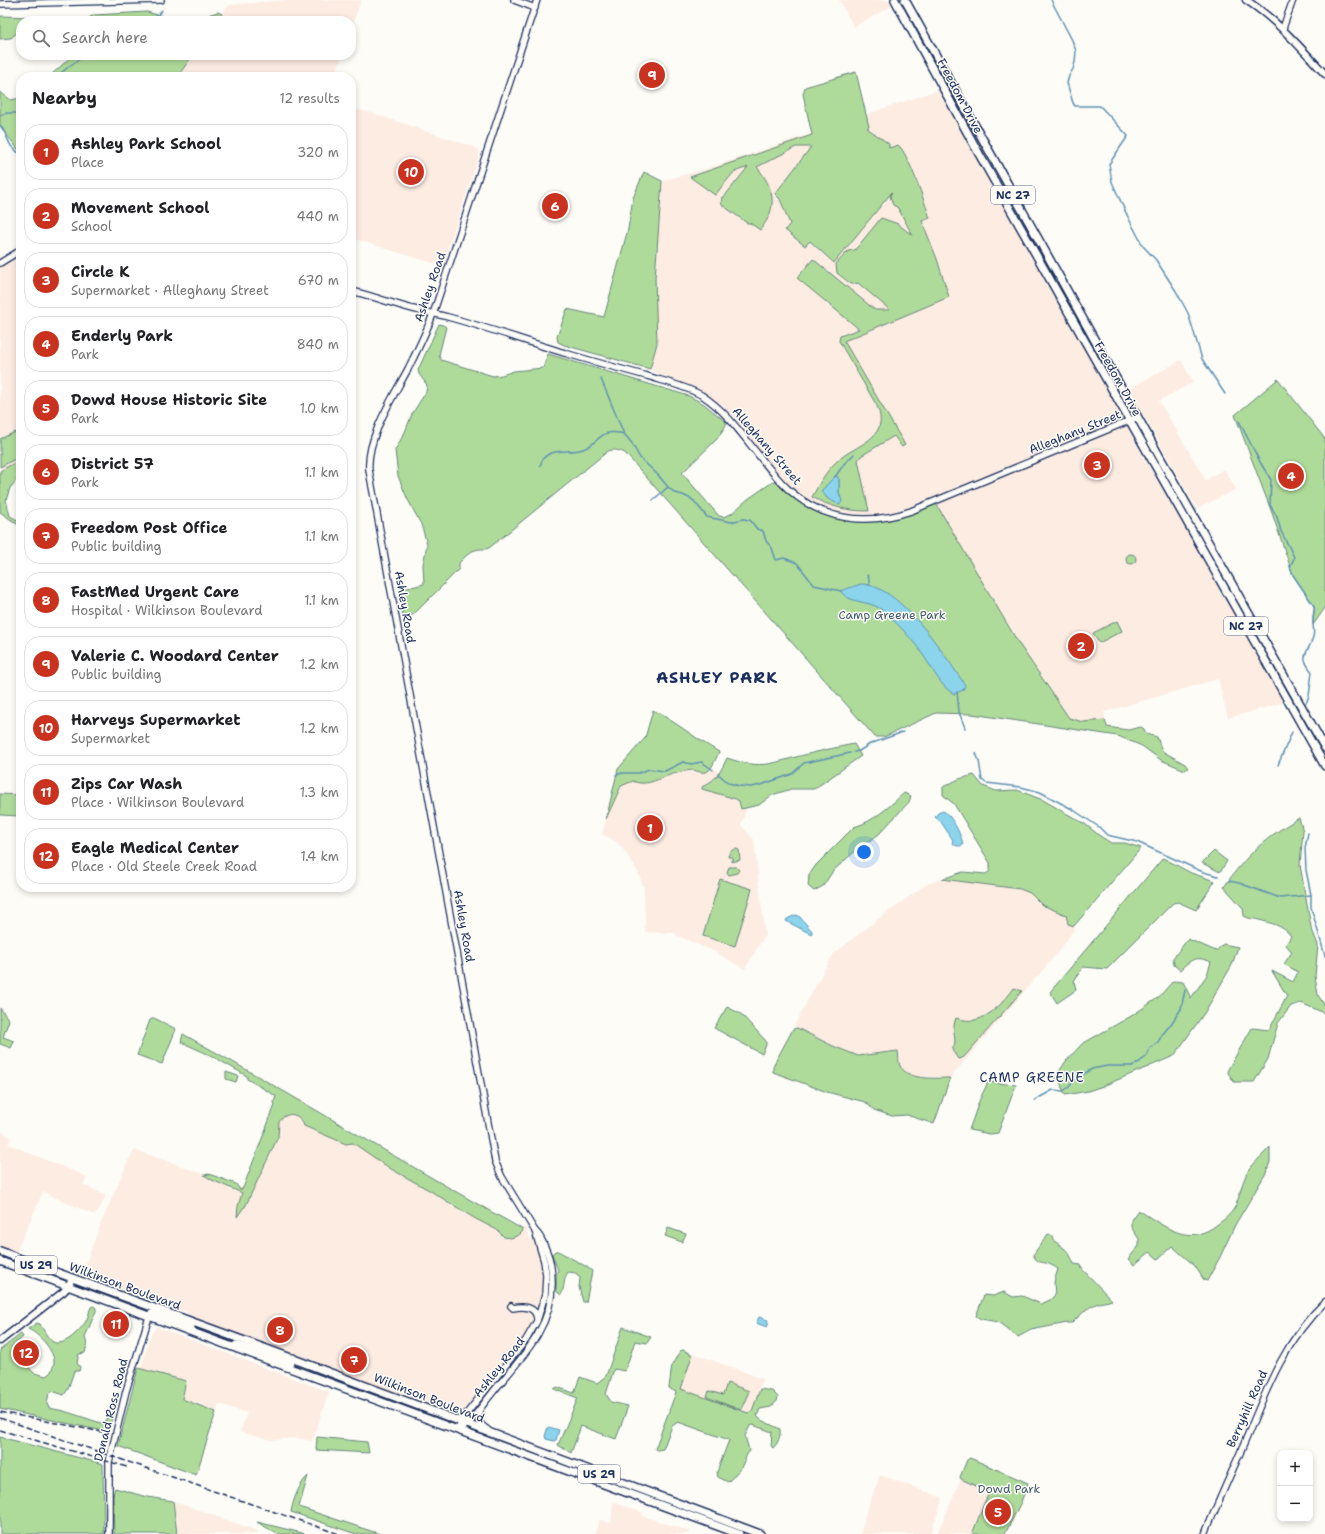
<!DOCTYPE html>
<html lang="en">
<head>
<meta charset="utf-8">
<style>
	body { margin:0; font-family:"Shantell Sans",sans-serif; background:#f6f6f6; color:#202124 }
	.controls { position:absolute; right:12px; bottom:12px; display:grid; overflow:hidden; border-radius:8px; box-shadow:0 2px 6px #0003 }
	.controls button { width:36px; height:36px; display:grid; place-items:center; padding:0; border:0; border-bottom:1px solid #e0e0e0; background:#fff; color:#202124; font:20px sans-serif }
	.you { position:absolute; left:864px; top:852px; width:14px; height:14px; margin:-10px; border:3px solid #fff; border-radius:50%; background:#1a73e8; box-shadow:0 0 0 6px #1a73e833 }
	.badge { display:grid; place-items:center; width:26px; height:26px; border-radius:50%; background:#c8321e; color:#fff; font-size:13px; font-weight:700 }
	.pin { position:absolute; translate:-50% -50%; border:2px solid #fff; box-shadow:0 1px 4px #0006 }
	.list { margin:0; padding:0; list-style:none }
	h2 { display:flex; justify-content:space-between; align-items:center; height:52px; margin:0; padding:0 16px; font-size:17px }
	h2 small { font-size:13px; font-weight:400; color:#757577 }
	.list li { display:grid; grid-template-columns:26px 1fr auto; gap:12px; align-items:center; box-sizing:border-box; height:56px; margin:0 8px 8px; padding:0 8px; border:1px solid #e0e0e0; border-radius:16px }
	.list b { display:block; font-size:15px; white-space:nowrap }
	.list p { margin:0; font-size:13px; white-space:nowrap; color:#757577 }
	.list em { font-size:13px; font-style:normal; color:#757577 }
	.icon { flex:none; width:22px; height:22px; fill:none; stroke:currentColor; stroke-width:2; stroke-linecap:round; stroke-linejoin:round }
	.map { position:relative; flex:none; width:1325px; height:1534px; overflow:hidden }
	.search { position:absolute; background:#fff; box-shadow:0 2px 6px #0003; left:16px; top:16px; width:340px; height:44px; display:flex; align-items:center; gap:10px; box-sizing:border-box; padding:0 14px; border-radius:16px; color:#757577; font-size:15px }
	.panel { position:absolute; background:#fff; box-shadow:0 2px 6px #0003; left:16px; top:72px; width:340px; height:820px; border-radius:16px }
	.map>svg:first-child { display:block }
</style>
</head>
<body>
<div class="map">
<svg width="1325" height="1534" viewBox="0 0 1325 1534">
	<rect width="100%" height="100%" fill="#fdfcf7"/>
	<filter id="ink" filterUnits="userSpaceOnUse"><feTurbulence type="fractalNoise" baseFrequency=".025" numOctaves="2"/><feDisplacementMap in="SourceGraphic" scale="8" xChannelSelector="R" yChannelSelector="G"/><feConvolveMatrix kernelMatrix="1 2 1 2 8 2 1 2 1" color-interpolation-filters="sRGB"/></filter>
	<g filter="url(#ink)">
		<g fill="#fdece2">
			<polygon points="286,0 361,0 351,29 351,21 217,21 229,5"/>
			<polygon points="839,0 889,0 892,6 854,27"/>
			<polygon points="193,55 342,55 334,77 177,77"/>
			<polygon points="938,90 1125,422 911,510 870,519 826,512 789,489 714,403 671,383 650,369 657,343 655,278 662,181 706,169"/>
			<polygon points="351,108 372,113 474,147 479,150 480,153 442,266 355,239 351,245"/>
			<polygon points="21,255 21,468 0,491 0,264"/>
			<polygon points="1181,360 1193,382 1159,401 1206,480 1224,469 1236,489 1197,509 1129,389"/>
			<polygon points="1126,424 1149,466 1181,515 1286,702 1228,718 1218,679 1104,712 1107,729 1059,723 935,502"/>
			<polygon points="672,742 752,792 741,825 754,840 765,935 745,969 713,951 676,935 676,933 645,932 644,888 638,872 623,849 617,842 602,834 620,771"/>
			<polygon points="942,879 1020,889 1030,893 1042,905 1066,915 1068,923 1074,926 1074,929 1060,950 950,1078 918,1077 906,1073 900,1065 898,1051 858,1056 833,1046 794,1026 831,958 835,953 878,919 927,884"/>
			<polygon points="290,1096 405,1164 494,1215 521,1229 527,1226 527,1231 530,1239 535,1242 542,1262 544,1274 543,1293 534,1323 522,1341 460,1415 454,1415 187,1316 188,1313 82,1274 101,1223 128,1161 135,1150 249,1190"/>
			<polygon points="0,1131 11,1137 8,1144 87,1177 83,1185 106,1195 97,1213 92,1214 43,1192 17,1250 14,1252 0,1246"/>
			<polygon points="157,1327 329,1392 312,1441 297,1438 271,1440 240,1432 247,1413 219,1404 216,1412 182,1399 186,1381 140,1369 151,1335"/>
			<polygon points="690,1352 763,1379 750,1416 677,1389"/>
			<polygon points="880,1475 943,1498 930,1534 860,1534 865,1519 864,1518"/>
			<polygon points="961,1479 990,1491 972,1534 937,1534"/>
			<polygon points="173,1501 255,1530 259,1534 177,1534"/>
			<polygon points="613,1502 643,1513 642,1516 689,1531 688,1534 595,1534 600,1520 611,1523"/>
		</g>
		<g fill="#afdb9a" stroke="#65857c" fill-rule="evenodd">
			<polygon points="147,12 179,21 83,21 94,15"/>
			<polygon points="218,12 222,14 217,21 198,21 211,14"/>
			<polygon points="0,16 34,17 29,21 21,21 21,29 11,38 0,39"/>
			<polygon points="73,55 193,55 177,77 49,77"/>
			<path d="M856 72 869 127 867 128 889 144V148L898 145C908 152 925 204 930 218L922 221 937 259 949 297 844 341 905 445 902 447 894 436 861 456 858 460 869 511C848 511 830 507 812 497 819 484 826 471 837 461 856 444 891 439 877 406L839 341 840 336 859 329 797 278 813 259 875 310H890L858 283 851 284 837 273 836 264 848 251 855 250 881 218 898 224 913 236 898 208 893 205 890 196 892 192 834 263 810 241 805 246 785 230 790 224 780 199 775 194 811 147H796L757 167C774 188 779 207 760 230L750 223H747L721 204 722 197H724L748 167 734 172 715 195 690 177 812 135 803 94 805 87ZM839 479V493L827 498 825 495Z"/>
			<polygon points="0,92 11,100 21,98 21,153 0,126"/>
			<polygon points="644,172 662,181 655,278 657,343 650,369 564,345 558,342 557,337 567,309 604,317 628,229 633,198"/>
			<path d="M439 324 443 325 446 327 439 355 441 360 493 376 502 375 514 371 543 368 548 354 689 396 704 404 726 422V425L717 439 682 473 719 516 723 517 731 514 748 499 777 479 817 509 872 520 935 502 1019 644 1069 718 1083 722 1105 720 1107 727 1128 730 1141 727 1144 729 1146 734 1157 737 1162 751 1185 764 1188 768 1185 770 1161 760 1142 746 1118 736 972 714 936 713 884 737H875L625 453C619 450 614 449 608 451L489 548C484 550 480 548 475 550 469 552 463 559 459 563V569L414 614 407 618H403L399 590 424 584 423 565 427 544 421 524 407 498 398 476 395 450 405 432 412 414 426 392 427 385 419 374 418 370Z"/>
			<path d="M1278 379 1325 439V608L1313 625C1313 618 1315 612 1314 606L1293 575 1272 513 1235 415Z"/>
			<polygon points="15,432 21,444 21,456 0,467 0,439"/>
			<polygon points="21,459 21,475 10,488 6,500 10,516 21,522 21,527 0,512 0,471"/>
			<circle cx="1131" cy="559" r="5"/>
			<polygon points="1117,621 1122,631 1099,643 1093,633"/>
			<path d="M653 710C676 722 696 739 719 752 716 758 713 767 708 771 702 774 698 771 693 770 688 770 682 772 677 773 662 776 647 788 633 781L621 786 606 819 618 769 645 738Z"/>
			<path d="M854 744 861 756 814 789H791L772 795 759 805 741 809 739 801 736 799 702 789V787C717 779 720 773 727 758 764 771 773 762 808 754 824 750 839 747 854 744Z"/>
			<polygon points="974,775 983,786 996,791 1017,790 1043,800 1085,824 1100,836 1111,843 1125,843 1141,848 1074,926 1068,924 1066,915 1042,905 1030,893 1020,889 942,879 963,872 986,874 990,871 990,863 954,804 943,795 943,787 959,779"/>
			<path d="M904 793 911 796 909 802 879 834 853 853 833 871 823 886 814 891 808 886 809 875 816 865 854 827C873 822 890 806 904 793Z"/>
			<polygon points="0,794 21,795 21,816 0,815"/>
			<path d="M1299 818 1303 831 1300 865 1311 927 1318 945 1315 976 1318 995 1325 1006V1011L1324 1013 1301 1003 1291 1006 1278 1023 1268 1059 1254 1082H1234L1227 1071 1252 1028 1269 1030 1287 996 1272 971 1293 982 1298 972 1284 964 1292 952 1286 945 1291 936C1284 926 1271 923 1259 920 1253 918 1251 920 1244 916L1243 908 1224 887C1246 855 1266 837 1299 818Z"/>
			<path d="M736 849 739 850 740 860 731 862V860L733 859 731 857H728C729 852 732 850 736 849Z"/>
			<polygon points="1214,851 1227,861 1220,872 1202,863"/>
			<polygon points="1163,858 1191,873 1215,881 1196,910 1178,902 1173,903 1107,969 1083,967 1074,981 1076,990 1057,1003 1050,992"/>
			<polygon points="729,867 736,867 739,870 737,873 729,875 727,872"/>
			<polygon points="720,879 752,889 735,946 703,936"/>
			<path d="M1188 939 1216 951 1223 944 1238 947 1232 965 1205 1012 1174 1056 1103 1086 1088 1091 1065 1095 1060 1082 1055 1078 1066 1061 1082 1044 1133 1015 1159 997 1173 981 1183 982 1191 998 1207 975 1211 962C1196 955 1190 960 1180 970L1174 965 1173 958Z"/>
			<path d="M1014 988 1022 991 964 1057 958 1059 952 1050C959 1040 950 1032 956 1018 962 1020 969 1021 975 1020 990 1017 1006 1000 1014 988Z"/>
			<polygon points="727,1007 741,1014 766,1041 766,1045 762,1054 714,1028"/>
			<polygon points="0,1008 9,1020 3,1037 14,1041 11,1048 0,1044"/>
			<polygon points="154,1018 176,1029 162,1064 137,1055 150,1020"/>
			<path d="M797 1028 833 1046 858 1056 898 1051C899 1055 898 1062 900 1066 909 1081 935 1078 950 1078L934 1124 907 1115 892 1116 874 1110 865 1102 827 1092 773 1072V1066L793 1029Z"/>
			<path d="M183 1034C297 1097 408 1166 522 1229L523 1231 519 1235 511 1238 504 1237 497 1230 474 1218 429 1190 391 1169 353 1143 346 1144 304 1126C300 1113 287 1110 279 1122L278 1137 245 1207H244L237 1217 238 1206 242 1193 212 1180 204 1175 209 1174 236 1184 240 1190 243 1188 275 1105 274 1102 276 1096 247 1079V1076L212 1056 181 1042Z"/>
			<polygon points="226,1072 238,1076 236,1082 226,1079"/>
			<polygon points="988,1082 1016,1085 998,1133 990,1134 969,1130 980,1099"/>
			<path d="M1270 1147V1162L1266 1173 1235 1225 1220 1257 1207 1281 1204 1280 1195 1266 1172 1246 1158 1259 1150 1252 1134 1265 1128 1259 1139 1246V1239L1131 1227V1220L1138 1210C1165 1226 1188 1248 1218 1224 1225 1219 1231 1214 1235 1207 1240 1197 1241 1185 1246 1175 1251 1165 1263 1155 1270 1147Z"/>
			<polygon points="668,1228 686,1234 682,1242 665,1236"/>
			<path d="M1048 1234 1053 1236 1054 1241C1065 1248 1069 1251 1074 1264L1081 1265 1082 1269 1112 1300C1107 1302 1100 1302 1096 1304 1088 1307 1078 1317 1072 1323H1067L1031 1330 1018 1337 998 1322 981 1319 976 1316 984 1295 993 1296 1004 1292 1013 1297 1022 1296 1041 1304 1050 1300 1055 1295 1054 1282 1058 1269C1055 1267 1050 1264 1046 1263 1039 1262 1037 1262 1033 1255Z"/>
			<path d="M555 1251H558L587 1267 592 1271 586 1302H583L579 1287 580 1278 576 1273 568 1272C563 1279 565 1288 561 1295L556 1291V1275L558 1270 552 1254Z"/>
			<path d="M94 1306 96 1308V1311L85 1337 87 1345 85 1353 79 1354 77 1363 80 1367 79 1371H74L68 1389 64 1395 52 1391 49 1393 47 1404 49 1408 64 1411 104 1424 113 1405 117 1393H119L108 1432 0 1409V1350L21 1334 23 1337 12 1346V1350L34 1373 46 1376 51 1372C52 1369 54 1366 54 1362 54 1350 39 1334 28 1329L37 1323 40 1324C43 1329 48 1339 53 1342 64 1348 83 1328 87 1319 89 1315 89 1311 91 1307Z"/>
			<polygon points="623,1327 651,1337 647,1343 635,1341 625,1371 614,1369 606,1394 611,1402 628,1406 616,1439 581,1426 571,1453 558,1445 578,1398 554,1389 557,1387 574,1393 580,1377 597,1383 606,1376"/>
			<path d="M683 1350 691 1354 692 1356 681 1389 748 1413 752 1411 760 1389 772 1391 778 1397 777 1401 771 1407 760 1409 757 1416 761 1420 780 1429C781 1435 778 1444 773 1448L771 1446C772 1441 771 1437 772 1432L753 1425 750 1426 745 1436 749 1450 741 1468 728 1482 718 1477 717 1472 729 1440 678 1422 672 1426 663 1449 657 1450 655 1449 676 1392 669 1388 672 1365 680 1351Z"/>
			<polygon points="138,1368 186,1381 182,1399 216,1412 196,1475 118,1446"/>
			<polygon points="727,1383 749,1391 741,1410 707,1397 709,1391 723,1395"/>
			<polygon points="0,1437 103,1464 104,1534 0,1534"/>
			<polygon points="317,1437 367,1442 369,1453 316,1450"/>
			<polygon points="970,1458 1028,1483 1021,1502 1005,1534 972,1534 989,1492 961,1479 960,1477 967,1460"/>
			<path d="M308 1476 299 1507 380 1534H356L291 1512C293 1500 299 1484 308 1476Z"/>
			<polygon points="115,1488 147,1497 173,1501 177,1534 114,1534 113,1496"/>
			<polygon points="257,1522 302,1533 305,1534 277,1534"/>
		</g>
		<g fill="#8bd4ec" stroke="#5e92b3">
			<polygon points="835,476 837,476 839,479 839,493 842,501 840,505 828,499 821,491"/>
			<path d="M861 584C899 584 945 655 965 685L963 690 954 694C940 686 934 671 925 658 916 644 905 631 893 620 889 616 884 611 879 608 866 600 850 604 840 591Z"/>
			<path d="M943 811C951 814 962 836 963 845 958 847 956 846 952 843L953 840 941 822 935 817 938 813Z"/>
			<polygon points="796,915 799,916 812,931 812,933 811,934 786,921 787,919"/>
			<polygon points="759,1317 768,1320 767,1323 769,1323 767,1327 756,1323"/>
			<polygon points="548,1427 559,1430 556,1440 554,1441 546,1439 545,1436"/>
		</g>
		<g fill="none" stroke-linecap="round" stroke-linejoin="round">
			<g stroke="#5e92b3" stroke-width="1.5">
				<polyline points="1051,0 1072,40 1076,51 1075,62 1073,69 1069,76 1067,83 1073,103 1075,106 1100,106 1128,136 1109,164 1112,182 1126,213 1143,246 1156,260 1176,291 1188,313 1202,359 1225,394"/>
				<polyline points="152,21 162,10"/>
				<polyline points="56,77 71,65 86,55"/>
				<polyline points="0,115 7,113 18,113 21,110"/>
				<path d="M0 125C5 131 7 139 11 146 14 150 18 151 21 156"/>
				<polyline points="601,379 624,434 631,442 640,458 658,475 668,487 675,493 683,495 693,500 707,517 731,522 743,519 750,520 757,529 763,531 766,541 772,548 776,560 784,558 797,563 814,585 841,591"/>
				<path d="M1239 421 1260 462 1271 480 1270 505 1277 517 1281 531 1293 555 1294 558 1290 567 1293 575 1314 606C1315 610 1313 614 1313 618 1312 625 1315 631 1313 637 1308 655 1298 654 1312 672L1309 696 1306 703"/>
				<path d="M540 466C542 460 543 457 549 454 560 449 572 453 583 449 602 442 597 428 624 434"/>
				<polyline points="835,477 844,464 854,454"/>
				<polyline points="653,500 668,487"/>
				<polyline points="867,575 869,579 869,585"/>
				<polyline points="957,692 959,712 965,728"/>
				<polyline points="854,752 859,751 870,744 903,732"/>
				<polyline points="976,753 979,761 982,780 986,783 1021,787 1040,792 1072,809 1099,827 1107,835 1137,842 1203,872 1218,876"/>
				<polyline points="1278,765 1292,732"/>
				<polyline points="718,774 729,783 739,786 751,787 761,785 792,774 804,763 850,753"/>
				<polyline points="616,775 622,773 639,773 649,769 665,771 683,762 691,764 702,762 713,770"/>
				<polyline points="1308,833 1305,848 1306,870 1311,895 1311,907 1325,956"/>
				<polyline points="1229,881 1239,883 1280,898 1311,895"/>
				<polyline points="1035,1100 1053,1090 1063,1091 1069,1087 1074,1080 1092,1069 1107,1066 1132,1066 1138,1063 1146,1057 1150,1048 1158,1042 1162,1035 1171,1024 1181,1009 1185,990"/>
			</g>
			<g stroke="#1b2f5e" stroke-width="8">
				<g id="tertiary">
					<polyline points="514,0 535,8"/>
					<polyline points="0,4 161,0"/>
					<polyline points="1283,28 1293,0"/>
					<polyline points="0,263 21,250"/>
					<path d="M351 291C374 296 395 305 417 310 428 313 438 314 448 317 489 328 528 342 568 354 595 362 621 369 647 376 666 382 686 386 703 396 724 410 738 429 753 448 764 462 775 477 788 489 823 521 867 526 911 511L1138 417"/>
					<path d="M511 1306 513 1308C523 1306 536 1306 537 1319"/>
					<path d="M480 1409C476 1419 479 1424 488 1430"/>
					<path d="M459 1431C470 1424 484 1403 493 1392 520 1359 553 1328 552 1282 552 1272 551 1262 547 1252 544 1245 541 1235 535 1231L502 1177 495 1161 369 470C366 439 393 397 408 369 417 351 426 333 433 314L537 0"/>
					<polyline points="459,1431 460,1424 463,1418 526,1340 537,1321 545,1295 546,1275 544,1261 535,1231"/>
					<polyline points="109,1534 109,1462 126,1391 149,1317"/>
					<path d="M1205 1534C1217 1504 1231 1474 1244 1444 1265 1393 1284 1341 1325 1302"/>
				</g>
			</g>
			<g stroke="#1b2f5e" stroke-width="9">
				<g id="secondary">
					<path d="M1246 0C1277 20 1300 47 1325 74"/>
					<polyline points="0,1341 63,1292 68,1287 72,1278"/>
				</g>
			</g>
			<g stroke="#1b2f5e" stroke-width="10">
				<g id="primary">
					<polyline points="895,0 978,152 1325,766"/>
					<polyline points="905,0 1161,459 1325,748"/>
					<polyline points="0,1251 31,1263 275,1352 760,1534"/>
					<polyline points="0,1261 739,1534"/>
					<polyline points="149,1317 151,1314 156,1314 191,1326"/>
					<polyline points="236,1345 288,1362 291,1362 293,1358"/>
				</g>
			</g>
			<use href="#tertiary" stroke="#fdfcf7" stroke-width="5.5"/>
			<use href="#secondary" stroke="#fdfcf7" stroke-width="6"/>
			<use href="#primary" stroke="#fdfcf7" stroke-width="7"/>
			<g stroke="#1b2f5e" stroke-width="1.5" stroke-dasharray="6 3" stroke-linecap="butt">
				<polyline points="0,1412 102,1432"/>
				<polyline points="0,1418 339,1534"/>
				<polyline points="0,1430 127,1467"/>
			</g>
		</g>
	</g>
	<g text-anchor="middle" stroke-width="3" stroke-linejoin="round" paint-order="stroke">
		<g fill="#fdfcf7" stroke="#5f6c8c" stroke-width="1">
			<rect x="991" y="186" width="44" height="18" rx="3"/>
			<rect x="1224" y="617" width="44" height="18" rx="3"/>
			<rect x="15" y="1256" width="42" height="18" rx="3"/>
			<rect x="578" y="1465" width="42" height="18" rx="3"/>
		</g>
		<g font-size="11" font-weight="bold" fill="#1b2f5e">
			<text x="1013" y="199">NC 27</text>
			<text x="1246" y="630">NC 27</text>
			<text x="36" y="1269">US 29</text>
			<text x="599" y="1478">US 29</text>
		</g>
		<g font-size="12" fill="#1b2f5e" stroke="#fdfcf7">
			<text transform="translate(960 96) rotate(62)" y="4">Freedom Drive</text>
			<text transform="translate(430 287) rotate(-71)" y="4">Ashley Road</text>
			<text transform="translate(1118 379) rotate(61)" y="4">Freedom Drive</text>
			<text transform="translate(1075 432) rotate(-22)" y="4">Alleghany Street</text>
			<text transform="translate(767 446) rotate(49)" y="4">Alleghany Street</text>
			<text transform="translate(405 607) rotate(80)" y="4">Ashley Road</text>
			<text transform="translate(464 926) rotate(80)" y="4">Ashley Road</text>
			<text transform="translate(125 1286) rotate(20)" y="4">Wilkinson Boulevard</text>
			<text transform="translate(499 1367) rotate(-51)" y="4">Ashley Road</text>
			<text transform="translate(429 1398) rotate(21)" y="4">Wilkinson Boulevard</text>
			<text transform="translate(1247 1409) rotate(-66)" y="4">Berryhill Road</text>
			<text transform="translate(111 1410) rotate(-76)" y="4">Donald Ross Road</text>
		</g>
		<g font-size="12" fill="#405a6d" stroke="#fdfcf7">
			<text x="892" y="619">Camp Greene Park</text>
			<text x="1009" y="1493">Dowd Park</text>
		</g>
		<g font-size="13" letter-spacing="1" fill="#1b2f5e" stroke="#fdfcf7">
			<text x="1032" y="1082">CAMP GREENE</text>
		</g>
		<g font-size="16" font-weight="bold" letter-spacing="1" fill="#1b2f5e" stroke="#fdfcf7">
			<text x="717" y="683">ASHLEY PARK</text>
		</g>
	</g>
</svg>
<div class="controls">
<button>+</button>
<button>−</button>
</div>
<div class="you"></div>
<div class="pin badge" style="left:650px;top:828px">1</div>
<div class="pin badge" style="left:1081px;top:646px">2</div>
<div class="pin badge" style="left:1097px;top:465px">3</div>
<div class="pin badge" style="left:1291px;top:476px">4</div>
<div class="pin badge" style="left:998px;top:1512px">5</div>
<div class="pin badge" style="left:555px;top:206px">6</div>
<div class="pin badge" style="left:354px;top:1360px">7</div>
<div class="pin badge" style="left:280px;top:1330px">8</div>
<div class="pin badge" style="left:652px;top:75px">9</div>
<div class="pin badge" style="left:411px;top:172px">10</div>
<div class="pin badge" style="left:116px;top:1324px">11</div>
<div class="pin badge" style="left:26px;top:1353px">12</div>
<div class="search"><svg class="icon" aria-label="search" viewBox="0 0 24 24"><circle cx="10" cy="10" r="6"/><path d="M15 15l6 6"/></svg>Search here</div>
<section class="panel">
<h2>Nearby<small>12 results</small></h2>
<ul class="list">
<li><span class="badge">1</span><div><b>Ashley Park School</b><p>Place</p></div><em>320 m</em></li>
<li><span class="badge">2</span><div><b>Movement School</b><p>School</p></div><em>440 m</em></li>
<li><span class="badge">3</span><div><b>Circle K</b><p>Supermarket · Alleghany Street</p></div><em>670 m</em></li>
<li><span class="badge">4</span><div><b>Enderly Park</b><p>Park</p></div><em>840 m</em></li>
<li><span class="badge">5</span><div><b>Dowd House Historic Site</b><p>Park</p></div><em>1.0 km</em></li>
<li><span class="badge">6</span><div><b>District 57</b><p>Park</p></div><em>1.1 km</em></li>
<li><span class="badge">7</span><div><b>Freedom Post Office</b><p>Public building</p></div><em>1.1 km</em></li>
<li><span class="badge">8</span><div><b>FastMed Urgent Care</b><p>Hospital · Wilkinson Boulevard</p></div><em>1.1 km</em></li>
<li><span class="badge">9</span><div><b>Valerie C. Woodard Center</b><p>Public building</p></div><em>1.2 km</em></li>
<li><span class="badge">10</span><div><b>Harveys Supermarket</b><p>Supermarket</p></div><em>1.2 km</em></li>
<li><span class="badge">11</span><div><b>Zips Car Wash</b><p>Place · Wilkinson Boulevard</p></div><em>1.3 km</em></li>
<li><span class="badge">12</span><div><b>Eagle Medical Center</b><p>Place · Old Steele Creek Road</p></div><em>1.4 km</em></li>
</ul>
</section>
</div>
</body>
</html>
